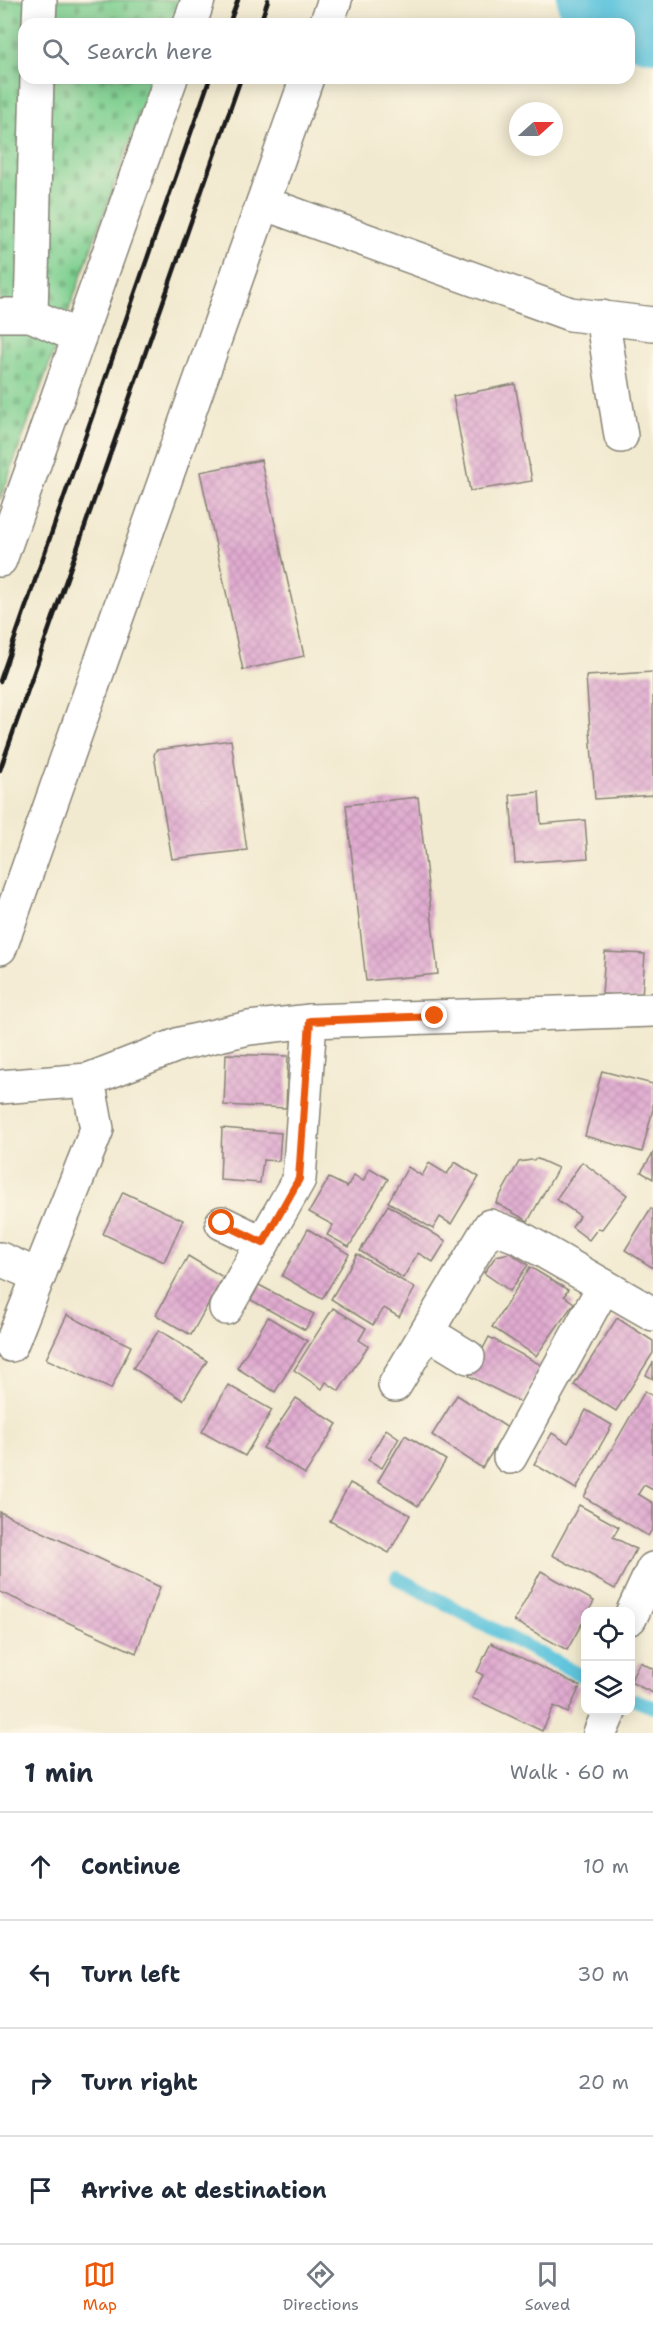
<!DOCTYPE html>
<html lang="en">
<head>
<meta charset="utf-8">
<style>
	body { margin:0; font-family:"Shantell Sans",sans-serif; background:#f6f6f7; color:#1f2937 }
	.controls { position:absolute; right:18px; bottom:18px; display:grid; overflow:hidden; border-radius:12px; box-shadow:0 3px 15px #0003 }
	.controls button { width:54px; height:54px; display:grid; place-items:center; padding:0; border:0; border-bottom:2px solid #e0e1e3; background:#fff; color:#1f2937; font:30px sans-serif }
	.compass { position:absolute; left:509px; top:102px; width:54px; height:54px; border-radius:50%; background:#fff; box-shadow:0 3px 15px #0003; rotate:69deg }
	.stop { position:absolute; width:18px; height:18px; margin:-14px; border:4px solid #ea580c; border-radius:50%; background:#fff }
	.stop.end { background:#ea580c; border-color:#fff; box-shadow:0 2px 6px #0008 }
	.list { margin:0; padding:0; list-style:none }
	h2 { display:flex; justify-content:space-between; align-items:center; height:78px; margin:0; padding:0 24px; font-size:26px }
	h2 small { font-size:20px; font-weight:400; color:#747a83 }
	.list li { display:grid; grid-template-columns:39px 1fr auto; gap:18px; align-items:center; box-sizing:border-box; height:108px; padding:0 24px; border-top:2px solid #e0e1e3 }
	.list b { display:block; font-size:22px; white-space:nowrap }
	.list em { font-size:20px; font-style:normal; color:#747a83 }
	.icon { flex:none; width:33px; height:33px; fill:none; stroke:currentColor; stroke-width:2; stroke-linecap:round; stroke-linejoin:round }
	.map { position:relative; flex:none; width:653px; height:1733px; overflow:hidden }
	.search { position:absolute; background:#fff; box-shadow:0 3px 15px #0003; left:18px; right:18px; top:18px; height:66px; display:flex; align-items:center; gap:15px; box-sizing:border-box; padding:0 21px; border-radius:18px; color:#747a83; font-size:22px }
	.sheet { height:510px; background:#fff }
	nav { display:flex; justify-content:space-around; align-items:center; box-sizing:border-box; height:84px; border-top:2px solid #e0e1e3; background:#fff; font-size:16px; color:#747a83 }
	nav a { display:grid; justify-items:center; gap:3px }
	nav .on { color:#ea580c }
	.map>svg:first-child { display:block }
</style>
</head>
<body>
<div class="map">
<svg width="653" height="1733" viewBox="0 0 653 1733">
	<defs>
		<pattern id="cemetery-stones" width="16" height="16" patternUnits="userSpaceOnUse" patternTransform="scale(1.5)"><rect width="16" height="16" fill="#7ecf90"/><path d="M2 7V4a2 2 0 0 1 4 0v3zM10 15v-3a2 2 0 0 1 4 0v3z" fill="#6cb17c"/></pattern>
		<pattern id="building-cross-hatch" width="8" height="8" patternUnits="userSpaceOnUse" patternTransform="scale(1.5)"><rect width="8" height="8" fill="#e0abd0"/><path d="M0 0l8 8M0 8l8-8" fill="none" stroke="#c093b2"/></pattern>
	</defs>
	<rect width="100%" height="100%" fill="#fcf5e5"/>
	<filter id="ink" filterUnits="userSpaceOnUse"><feTurbulence type="fractalNoise" baseFrequency=".0167" numOctaves="2"/><feDisplacementMap in="SourceGraphic" scale="12" xChannelSelector="R" yChannelSelector="G"/><feConvolveMatrix kernelMatrix="1 2 1 2 8 2 1 2 1" color-interpolation-filters="sRGB"/></filter>
	<filter id="wash" filterUnits="userSpaceOnUse"><feTurbulence type="fractalNoise" baseFrequency=".008" numOctaves="4" result="noise"/><feDisplacementMap in="SourceGraphic" scale="24" xChannelSelector="R" yChannelSelector="G"/><feGaussianBlur stdDeviation="1.35" result="paint"/><feColorMatrix in="noise" values="0 0 0 0 0 0 0 0 0 0 0 0 0 0 0 0 0 1.4 0 .05"/><feComposite in="paint" operator="in"/></filter>
	<g filter="url(#wash)">
		<rect width="100%" height="100%" fill="#f2ead0"/>
		<polygon fill="url(#cemetery-stones)" stroke="#4d7656" stroke-width="1.5" points="0,0 181,0 172,24 24,24 24,78 153,78 0,500"/>
		<g fill="none" stroke-linecap="round" stroke-linejoin="round">
			<g stroke="#60c5dd" stroke-width="14">
				<polyline points="397,1578 586,1678"/>
				<polyline points="635,1700 653,1707"/>
			</g>
			<polyline stroke="#60c5dd" stroke-width="86" points="600,0 653,19"/>
		</g>
		<g id="blocks">
			<g fill="url(#building-cross-hatch)">
				<polygon points="515,384 532,481 470,491 453,396"/>
				<polygon points="261,460 304,656 243,670 200,472"/>
				<polygon points="653,672 653,795 595,799 586,676"/>
				<polygon points="231,740 247,850 172,859 154,755 156,750"/>
				<polygon points="539,792 541,824 585,820 588,858 515,863 510,795"/>
				<polygon points="418,797 438,974 366,981 346,805"/>
				<polygon points="605,952 645,954 642,997 602,994"/>
				<polygon points="226,1054 288,1056 286,1108 224,1105"/>
				<polygon points="602,1071 653,1084 653,1109 642,1152 585,1136"/>
				<polygon points="222,1128 281,1133 279,1161 263,1160 260,1183 220,1180"/>
				<polygon points="653,1153 653,1179 641,1172"/>
				<polygon points="538,1159 558,1168 528,1221 496,1203 519,1162"/>
				<polygon points="455,1162 479,1177 451,1224 440,1217 433,1229 388,1202 408,1167 422,1176 429,1163 447,1174"/>
				<polygon points="582,1162 627,1195 602,1229 598,1228 589,1240 572,1227 580,1216 556,1199"/>
				<polygon points="370,1168 388,1179 349,1247 327,1235 333,1225 309,1212 329,1178 347,1187 354,1175 363,1181"/>
				<polygon points="123,1192 183,1220 164,1262 103,1234"/>
				<polygon points="388,1205 446,1241 433,1262 418,1253 403,1278 360,1251"/>
				<polygon points="651,1208 653,1210 653,1268 625,1250"/>
				<polygon points="308,1229 349,1254 322,1299 282,1276"/>
				<polygon points="510,1253 528,1265 510,1291 484,1273 496,1256"/>
				<polygon points="357,1254 415,1288 399,1317 384,1308 373,1325 331,1299"/>
				<polygon points="188,1256 223,1277 191,1335 156,1315"/>
				<polygon points="530,1267 568,1290 564,1296 574,1303 536,1356 492,1327"/>
				<polygon points="259,1285 314,1314 305,1330 251,1300"/>
				<polygon points="333,1308 366,1328 359,1340 368,1346 339,1391 326,1382 322,1389 294,1370"/>
				<polygon points="67,1315 131,1346 111,1389 46,1359"/>
				<polygon points="268,1317 307,1341 275,1392 237,1368"/>
				<polygon points="617,1318 653,1341 653,1353 616,1411 574,1385"/>
				<polygon points="159,1330 207,1361 183,1400 133,1368"/>
				<polygon points="489,1337 541,1365 522,1403 469,1376"/>
				<polygon points="653,1362 653,1379 646,1375"/>
				<polygon points="228,1385 272,1410 245,1456 202,1432"/>
				<polygon points="645,1391 653,1396 653,1490 644,1485 638,1494 653,1503 653,1528 648,1536 584,1497"/>
				<polygon points="457,1395 508,1428 482,1468 432,1435"/>
				<polygon points="296,1398 337,1424 305,1474 263,1448"/>
				<polygon points="586,1410 612,1425 576,1489 534,1464 552,1433 568,1443"/>
				<polygon points="386,1429 399,1438 382,1468 368,1460"/>
				<polygon points="405,1435 446,1460 418,1506 378,1481"/>
				<polygon points="350,1483 410,1515 389,1553 330,1521"/>
				<polygon points="579,1505 619,1527 613,1537 636,1549 615,1589 552,1555"/>
				<polygon points="0,1512 160,1587 136,1653 0,1592"/>
				<polygon points="541,1571 594,1601 588,1612 586,1612 586,1616 567,1650 514,1621"/>
				<polygon points="491,1643 580,1686 568,1713 554,1706 542,1731 472,1698 483,1675 477,1672"/>
				<polygon points="640,1662 653,1669 653,1693 630,1682"/>
			</g>
		</g>
	</g>
	<g filter="url(#ink)">
		<use href="#blocks" fill-opacity="0" stroke="#878376" stroke-width="1.5"/>
		<g fill="none" stroke-linecap="round" stroke-linejoin="round">
			<g stroke="#878376" stroke-width="36">
				<g id="minor">
					<polyline points="39,24 40,0"/>
					<polyline points="190,24 198,0"/>
					<polyline points="326,24 335,0"/>
					<polyline points="37,78 31,315 79,337"/>
					<polyline points="263,203 570,314 653,324"/>
					<polyline points="0,315 31,315"/>
					<polyline points="602,317 621,436"/>
					<polyline points="0,560 171,78"/>
					<polyline points="0,948 307,78"/>
					<polyline points="0,1087 88,1080 180,1044 249,1028 310,1021 653,1010"/>
					<polyline points="222,1223 263,1243"/>
					<polyline points="0,1259 39,1276"/>
					<polyline points="226,1308 299,1179 310,1021"/>
					<polyline points="427,1332 468,1357"/>
					<polyline points="11,1345 97,1129 88,1080"/>
					<polyline points="395,1385 490,1226 519,1237 653,1314"/>
					<polyline points="510,1457 604,1286"/>
					<polyline points="630,1618 653,1569"/>
					<polyline points="600,1733 610,1710"/>
				</g>
			</g>
			<use href="#minor" stroke="#fff" stroke-width="33"/>
			<g stroke="#1c1c1c" stroke-width="4.5">
				<polyline points="229,24 238,0"/>
				<polyline points="260,24 268,0"/>
				<polyline points="0,681 210,78"/>
				<polyline points="0,770 241,78"/>
			</g>
		</g>
	</g>
	<g fill="none" stroke-linecap="round" stroke-linejoin="round" filter="url(#ink)">
		<polyline stroke="#ea580c" stroke-width="8" points="222,1223 263,1243 299,1179 310,1021 435,1016"/>
	</g>
</svg>
<div class="controls">
<button><svg class="icon" aria-label="locate" viewBox="0 0 24 24"><circle cx="12" cy="12" r="6"/><path d="M12 2v4M12 18v4M2 12h4M18 12h4"/></svg></button>
<button><svg class="icon" aria-label="layers" viewBox="0 0 24 24"><path d="M12 4l9 5-9 5-9-5zM3 14l9 5 9-5"/></svg></button>
</div>
<svg class="compass" viewBox="-18 -18 36 36"><path d="M0-13l5 13h-10z" fill="#e53935"/><path d="M0 13l5-13h-10z" fill="#747a83"/></svg>
<div class="stop" style="left:222px;top:1223px"></div>
<div class="stop end" style="left:435px;top:1016px"></div>
<div class="search"><svg class="icon" aria-label="search" viewBox="0 0 24 24"><circle cx="10" cy="10" r="6"/><path d="M15 15l6 6"/></svg>Search here</div>
</div>
<section class="sheet">
<h2>1 min<small>Walk · 60 m</small></h2>
<ul class="list">
<li><svg class="icon" aria-label="ahead" viewBox="0 0 24 24"><path d="M12 20V5M6 11l6-6 6 6"/></svg><div><b>Continue</b></div><em>10 m</em></li>
<li><svg class="icon" aria-label="left" viewBox="0 0 24 24"><path d="M17 20v-9H6M10 6l-5 5 5 5"/></svg><div><b>Turn left</b></div><em>30 m</em></li>
<li><svg class="icon" aria-label="right" viewBox="0 0 24 24"><path d="M7 20v-9h11M14 6l5 5-5 5"/></svg><div><b>Turn right</b></div><em>20 m</em></li>
<li><svg class="icon" aria-label="arrive" viewBox="0 0 24 24"><path d="M6 21V4h12l-3 4 3 4H6"/></svg><div><b>Arrive at destination</b></div></li>
</ul>
</section>
<nav>
<a class="on"><svg class="icon" aria-label="map" viewBox="0 0 24 24"><path d="M3 6l6-2 6 2 6-2v14l-6 2-6-2-6 2zM9 4v14M15 6v14"/></svg>Map</a>
<a><svg class="icon" aria-label="directions" viewBox="0 0 24 24"><path d="M12 3l9 9-9 9-9-9zM9 14v-3h6M13 9l2 2-2 2"/></svg>Directions</a>
<a><svg class="icon" aria-label="saved" viewBox="0 0 24 24"><path d="M7 4h10v16l-5-4-5 4z"/></svg>Saved</a>
</nav>
</body>
</html>
